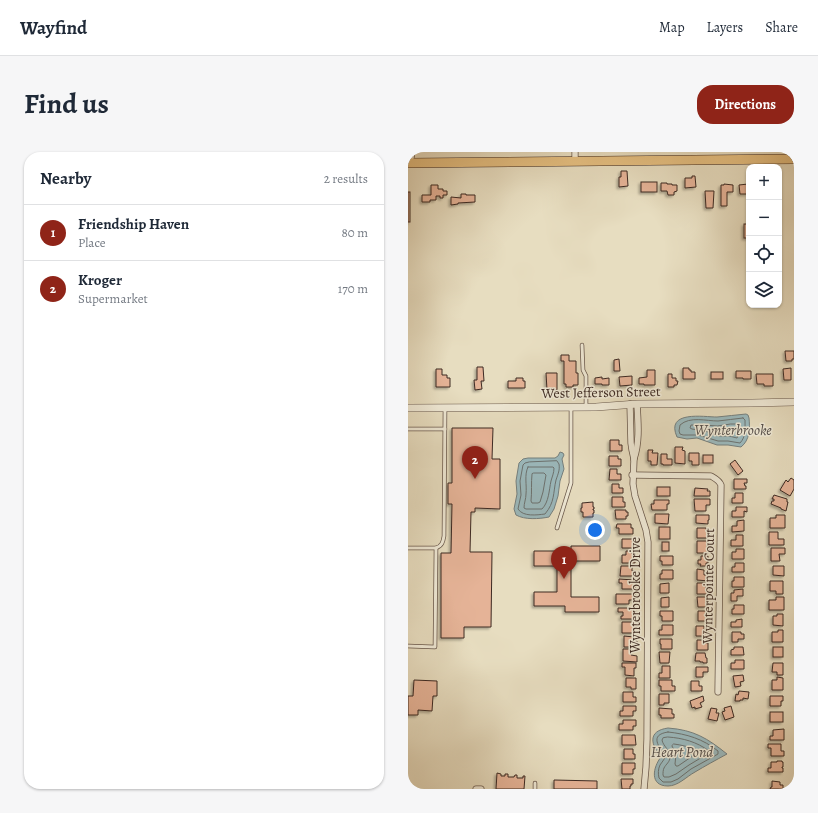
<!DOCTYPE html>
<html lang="en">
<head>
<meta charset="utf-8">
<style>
	body { margin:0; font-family:Alegreya,serif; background:#f6f6f7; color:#1f2937 }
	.controls { position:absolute; right:12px; top:12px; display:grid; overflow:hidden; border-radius:8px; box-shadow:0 1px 3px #0004 }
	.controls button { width:36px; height:36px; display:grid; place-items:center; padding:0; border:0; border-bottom:1px solid #e0e1e3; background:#fff; color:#1f2937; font:20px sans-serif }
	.you { position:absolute; left:187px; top:378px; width:14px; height:14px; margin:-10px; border:3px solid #fff; border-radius:50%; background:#1a73e8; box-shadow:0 0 0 6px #1a73e833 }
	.badge { display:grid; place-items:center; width:26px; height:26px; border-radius:50%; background:#8f2418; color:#fff; font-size:13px; font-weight:700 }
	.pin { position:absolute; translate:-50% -33px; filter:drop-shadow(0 1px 2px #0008) }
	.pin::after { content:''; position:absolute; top:21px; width:14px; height:12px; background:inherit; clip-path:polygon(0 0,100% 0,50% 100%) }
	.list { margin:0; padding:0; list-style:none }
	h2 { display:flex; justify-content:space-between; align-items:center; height:52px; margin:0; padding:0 16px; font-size:17px }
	h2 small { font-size:13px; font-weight:400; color:#747a83 }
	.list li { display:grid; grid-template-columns:26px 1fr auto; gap:12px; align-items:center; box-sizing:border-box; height:56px; padding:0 16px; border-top:1px solid #e0e1e3 }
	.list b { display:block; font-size:15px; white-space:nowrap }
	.list p { margin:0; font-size:13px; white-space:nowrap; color:#747a83 }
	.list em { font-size:13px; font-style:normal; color:#747a83 }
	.icon { flex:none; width:22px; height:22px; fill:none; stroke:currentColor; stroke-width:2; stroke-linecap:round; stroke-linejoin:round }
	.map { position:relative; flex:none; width:386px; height:637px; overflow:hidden; border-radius:16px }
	header { display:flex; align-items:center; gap:24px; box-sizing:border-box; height:56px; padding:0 20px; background:#fff; border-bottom:1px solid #e0e1e3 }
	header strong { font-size:19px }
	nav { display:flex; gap:22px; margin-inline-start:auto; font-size:14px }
	.intro { display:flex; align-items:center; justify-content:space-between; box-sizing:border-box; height:96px; padding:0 24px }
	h1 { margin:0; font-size:28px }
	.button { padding:10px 18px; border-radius:16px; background:#8f2418; color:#fff; font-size:14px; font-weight:700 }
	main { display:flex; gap:24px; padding:0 24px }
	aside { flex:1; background:#fff; border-radius:16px; box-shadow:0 1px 3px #0004 }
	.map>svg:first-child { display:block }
</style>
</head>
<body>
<header>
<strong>Wayfind</strong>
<nav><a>Map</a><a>Layers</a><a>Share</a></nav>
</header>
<div class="intro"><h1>Find us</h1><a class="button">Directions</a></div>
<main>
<aside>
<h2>Nearby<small>2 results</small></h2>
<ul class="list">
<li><span class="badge">1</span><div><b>Friendship Haven</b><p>Place</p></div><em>80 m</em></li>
<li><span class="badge">2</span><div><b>Kroger</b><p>Supermarket</p></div><em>170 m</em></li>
</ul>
</aside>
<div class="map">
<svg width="386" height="637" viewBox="0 0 386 637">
	<defs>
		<filter id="shadow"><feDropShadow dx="-2" dy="2" stdDeviation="1" flood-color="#0004"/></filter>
	</defs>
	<rect width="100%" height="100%" fill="#e7ddc0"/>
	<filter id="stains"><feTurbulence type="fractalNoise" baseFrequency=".005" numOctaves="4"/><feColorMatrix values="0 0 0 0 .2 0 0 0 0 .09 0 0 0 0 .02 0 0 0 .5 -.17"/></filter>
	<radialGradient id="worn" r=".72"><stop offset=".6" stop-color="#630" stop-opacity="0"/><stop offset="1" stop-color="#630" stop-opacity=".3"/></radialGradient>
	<g fill="#9bb9bd" stroke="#75807f">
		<path d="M338 262 340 263 341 266C342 276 342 288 333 295L320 293H309L289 286 279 287 269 285C257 258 296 265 309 265 319 264 328 263 338 262Z"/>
		<path d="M152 300 155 301 156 303 154 307 156 317 152 329 150 344 146 357 141 365C131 367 117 368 108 363L106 357 109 342 108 329 111 311 115 307 120 306H147L150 304Z"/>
		<path d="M260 576C286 578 299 586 319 602 308 608 297 614 287 620 278 625 270 634 260 634 241 634 245 615 253 605 243 593 239 579 260 576Z"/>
	</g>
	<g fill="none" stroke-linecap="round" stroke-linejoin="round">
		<g stroke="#6c7270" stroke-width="1">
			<path d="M335 266 337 268C337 276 338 285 332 291L320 289H310L290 283H275L272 282 271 279 272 273C282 264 298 269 310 269 318 268 327 267 335 266Z"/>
			<polygon points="323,272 330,272 332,273 331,282 329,286 321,284 311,284 297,279 284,277 282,276 283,273 296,273 309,274"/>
			<path d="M149 309 151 312C152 318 150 322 148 328 145 341 147 350 137 362 129 363 115 365 110 357L113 343 112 329 115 313 117 311 121 310Z"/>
			<path d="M120 315H145L146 316C146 321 144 325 143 329 141 338 141 350 134 357H118L116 356C116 351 118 347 118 342 119 333 116 323 120 315Z"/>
			<path d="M126 321H136L138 323 135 340 132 350 130 351H124L123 349C124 340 123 331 124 322Z"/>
			<path d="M260 580C279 582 295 587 310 599V602L283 617 270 627 263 630H255L251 626C250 622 250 617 252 613 254 610 256 608 257 605 252 595 240 583 260 580Z"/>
			<path d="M260 585C275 586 289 590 301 599V601L281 613 268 622 261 625H256L255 623C255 621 255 618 256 616 258 612 262 610 262 605 262 598 255 594 254 588L255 586Z"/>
			<path d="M266 592C274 593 281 595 289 598V601L270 614H268L267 612 268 602 264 594Z"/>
		</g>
	</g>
	<g fill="#e5b397" stroke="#3d2a23" filter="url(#shadow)">
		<polygon points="213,19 219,19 220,34 211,35 211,25 213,25"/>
		<polygon points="284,24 287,24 288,35 277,36 277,26 284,26"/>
		<rect x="233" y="30" width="16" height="10"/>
		<polygon points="253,31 259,31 259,32 264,32 264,33 269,33 269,39 266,40 266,43 260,43 259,39 253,39"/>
		<polygon points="316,32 325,33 325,40 319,40 319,54 313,54 313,33 316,33"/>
		<polygon points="340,32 341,40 339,40 339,42 332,42 331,33"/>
		<polygon points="23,33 30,33 30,37 35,37 35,39 39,39 39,43 35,43 35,46 32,46 32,44 28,44 28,48 22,48 22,50 14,50 14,43 23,43"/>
		<polygon points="297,39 306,39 305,56 298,56"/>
		<rect x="0" y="40" width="2" height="30"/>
		<polygon points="53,42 58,42 58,43 67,43 67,50 50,51 50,52 43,53 43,45 53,46"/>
		<rect x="336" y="72" width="5" height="14"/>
		<polygon points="377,199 386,199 386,207 384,207 384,209 378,209"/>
		<polygon points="153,203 161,203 161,209 168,209 168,221 170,221 170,233 165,233 165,235 158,235 158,232 156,232 156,209 153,209"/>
		<polygon points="211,207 212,219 206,219 206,208"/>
		<polygon points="69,215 75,215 76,229 73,229 74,237 67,238 66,228 69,228"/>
		<polygon points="275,216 281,216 281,218 283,218 283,220 287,220 287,227 275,227"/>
		<polygon points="383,216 383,228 376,228 375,217"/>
		<polygon points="28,217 34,217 34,223 39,223 39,226 42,226 42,235 28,235"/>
		<polygon points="239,218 247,218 247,233 236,233 236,232 231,232 231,226 239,225"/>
		<polygon points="328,219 343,219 343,227 335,227 335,226 328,226"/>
		<rect x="303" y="220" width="12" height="7"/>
		<polygon points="138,221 149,221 149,238 139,238"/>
		<polygon points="260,222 264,222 264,226 268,226 268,229 270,229 269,233 266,233 266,235 260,235"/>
		<polygon points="348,222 365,222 365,234 356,234 356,232 349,232"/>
		<polygon points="224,224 224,233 212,234 211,225"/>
		<polygon points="194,225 194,227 201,226 201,233 194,233 194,232 187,232 187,226"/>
		<polygon points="108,226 115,226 115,229 117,229 117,236 100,236 100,229 108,229"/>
		<polygon points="44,276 85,276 84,307 92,307 92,357 67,356 67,360 63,360 62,400 84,400 83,475 56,475 56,486 33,486 33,401 43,401 44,352 40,352 40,331 44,331"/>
		<polygon points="202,288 211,288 211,293 214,293 214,299 202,299"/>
		<polygon points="267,295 275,295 274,298 277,299 277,312 267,311"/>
		<polygon points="240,298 245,298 244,301 250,301 249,313 243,313 243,309 240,309"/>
		<polygon points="281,301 291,301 291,313 284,313 284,309 281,309"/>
		<polygon points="253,302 259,302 259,307 264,307 264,313 255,313 255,312 253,312"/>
		<rect x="295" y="303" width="10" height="8"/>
		<polygon points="201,304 210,304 210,307 213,307 213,314 201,314"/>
		<polygon points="327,308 335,319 330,323 322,312"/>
		<polygon points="202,317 209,317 209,322 213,322 213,328 201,328"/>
		<polygon points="383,326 386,328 386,337 382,344 372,338 378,328 380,330"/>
		<polygon points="326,327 339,327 339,331 336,331 337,334 338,334 338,337 326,337"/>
		<polygon points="204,332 211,332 211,336 215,336 215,341 204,341"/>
		<rect x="249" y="335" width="13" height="9"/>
		<polygon points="287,336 300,337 299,339 302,339 302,344 286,344"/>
		<polygon points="327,341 335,341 335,351 324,351 324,346 327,346"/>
		<polygon points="366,343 379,347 379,350 380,350 378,359 373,357 373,356 363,352 364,349 366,349 366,347 364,347"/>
		<polygon points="204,345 215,345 215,350 217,350 217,355 204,355"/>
		<polygon points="286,347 302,347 302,353 298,353 298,359 287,359"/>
		<polygon points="246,348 261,348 261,352 259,352 259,358 244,358 243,352 246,352"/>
		<polygon points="185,350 185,355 186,355 186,357 185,357 185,358 186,358 186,361 185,361 185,365 175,365 175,360 173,360 173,356 174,356 174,351"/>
		<polygon points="328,355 339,355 339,360 336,359 336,365 324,365 324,359 328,359"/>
		<polygon points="207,358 218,358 218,360 220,360 220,364 218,364 218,367 208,367"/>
		<polygon points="247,362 261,362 260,372 247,371"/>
		<polygon points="288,363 301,363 301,368 300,368 300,372 288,371"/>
		<polygon points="368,363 377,363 377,376 362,376 362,366 368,366"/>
		<polygon points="336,368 336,379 324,380 324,374 329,374 329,369"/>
		<polygon points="209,372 223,372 223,376 225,376 225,382 211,382 211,376 208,376"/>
		<rect x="251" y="375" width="11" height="12"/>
		<polygon points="289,376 298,376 299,381 301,381 301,386 289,386"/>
		<polygon points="361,380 370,380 370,387 376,387 376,393 361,393"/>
		<polygon points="328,383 335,383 335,394 323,394 323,388 328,388"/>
		<polygon points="214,387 225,387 225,391 227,391 227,396 214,396"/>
		<polygon points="289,389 299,389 299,395 301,395 301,401 289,401"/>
		<rect x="254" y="390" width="7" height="9"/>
		<polygon points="163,394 192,394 192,409 163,409 163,445 191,445 191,460 157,460 157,454 126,454 126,440 149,440 149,414 126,414 126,399 163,399"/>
		<polygon points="363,396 377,396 377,402 371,402 372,409 363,409"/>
		<polygon points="328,397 336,397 336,407 324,407 324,400 328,400"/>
		<polygon points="218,399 223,399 223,401 225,401 225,405 227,405 227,411 214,411 214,403 218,403"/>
		<polygon points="252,404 265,404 265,413 254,413 254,409 252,409"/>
		<polygon points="293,404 300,404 300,411 298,411 298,414 292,414 293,412 290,412 290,408 293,408"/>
		<polygon points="327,411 336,411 336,420 324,420 324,415 327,415"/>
		<polygon points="213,414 224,414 224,419 228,419 228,424 212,424"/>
		<polygon points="365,414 376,414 376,424 365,423"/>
		<polygon points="289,417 296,418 296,423 301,423 301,429 289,428"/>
		<polygon points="254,418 265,418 265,427 252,427 252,422 254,422"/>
		<polygon points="326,425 336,425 336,435 324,435 324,429 326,429"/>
		<polygon points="211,427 226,428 226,431 228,431 227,437 214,437 214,431 211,431"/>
		<polygon points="362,429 375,429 375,442 368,442 368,439 362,439"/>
		<polygon points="261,431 261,441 252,441 252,432"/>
		<polygon points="289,431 298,431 298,436 301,436 301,442 289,442"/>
		<polygon points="335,437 335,444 329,444 329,449 323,449 323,441 326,441 326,438"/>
		<polygon points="208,442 227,442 227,448 221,448 221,452 208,452"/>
		<polygon points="261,445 261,455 253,455 253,446"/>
		<polygon points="289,445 300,445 300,451 298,451 298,455 290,455"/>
		<polygon points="368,445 376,445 376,458 361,458 361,448 368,448"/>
		<polygon points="326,453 336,453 336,462 324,462 324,457 326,457"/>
		<polygon points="210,456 228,456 228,467 213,467 213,464 215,464 215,460 210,460"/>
		<polygon points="252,459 265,459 265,469 254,469 254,464 252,464"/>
		<polygon points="290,459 300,459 300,465 298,465 298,469 290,469"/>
		<polygon points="369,462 375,462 375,474 365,473 365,464 369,464"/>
		<polygon points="334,467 334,475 323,475 323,470 328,470 328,468"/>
		<polygon points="214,470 229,470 229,476 226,476 226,481 214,481"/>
		<polygon points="254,473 265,473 265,483 251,483 251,478 254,478"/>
		<polygon points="288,474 296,474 296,479 300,479 300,484 288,484"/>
		<polygon points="370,478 375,478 375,490 364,490 364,480 370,480"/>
		<polygon points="324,480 333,480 333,482 336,482 336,487 330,487 330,490 324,490"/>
		<polygon points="216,484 226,485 226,489 229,489 229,495 216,495"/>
		<polygon points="252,487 264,487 264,497 253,497 253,492 252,492"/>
		<polygon points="289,488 298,488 298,491 300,491 300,498 289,498"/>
		<polygon points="326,495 335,495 336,503 323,503 323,498 326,497"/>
		<rect x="365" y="495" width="10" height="10"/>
		<polygon points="215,497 224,497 223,503 229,504 229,510 215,509"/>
		<polygon points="251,500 262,500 261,511 252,511"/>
		<polygon points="288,501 297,501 298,506 299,506 299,511 295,511 295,510 292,510 292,509 287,509"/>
		<polygon points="327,508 336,508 336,517 323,517 323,511 327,511"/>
		<polygon points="214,511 228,511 228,516 226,516 226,524 217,523 217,515 214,515"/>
		<polygon points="365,511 375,511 375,523 369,523 369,520 364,520"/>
		<polygon points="254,514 262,514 262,526 251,526 251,521 254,521"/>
		<polygon points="288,515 300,515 300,520 295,520 295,525 288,525"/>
		<polygon points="335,523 336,529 332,530 333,534 327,535 325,524"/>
		<polygon points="369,525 375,526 375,538 364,538 364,528 369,528"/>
		<polygon points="218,526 228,526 228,537 223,537 223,535 218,535"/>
		<polygon points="6,528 29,529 29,544 25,544 24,559 10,558 10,563 0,563 0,544 5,544"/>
		<polygon points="251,528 264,528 264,534 267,534 267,539 253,539 253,534 251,534"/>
		<polygon points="283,529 291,529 291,534 294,534 294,539 283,539"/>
		<polygon points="331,539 341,540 340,547 335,546 335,548 332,548 332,549 327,549 328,542 330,543"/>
		<polygon points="215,540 225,540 225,545 228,545 228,550 215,550"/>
		<polygon points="251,542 261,542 261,551 256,551 256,553 251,553"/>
		<polygon points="295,544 296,549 292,551 294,555 287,557 287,555 284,556 282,549"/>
		<polygon points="362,544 375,544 375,549 373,549 373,554 362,554"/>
		<polygon points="215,554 228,554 228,559 225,559 225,564 212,564 212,559 215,559"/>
		<polygon points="323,554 326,565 317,568 314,560 317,559 316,556"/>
		<polygon points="251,556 264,557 264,562 266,562 266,566 253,566 253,563 251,563"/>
		<polygon points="303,556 309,557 308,561 311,561 309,569 300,567"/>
		<rect x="362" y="560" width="13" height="10"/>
		<polygon points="215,568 228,568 228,574 225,574 225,578 211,578 211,572 215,572"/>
		<polygon points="376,577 376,588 362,588 362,584 365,584 365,578"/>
		<polygon points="214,583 227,583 228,593 214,593"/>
		<polygon points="360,592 373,592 373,599 376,599 376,604 363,604 363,596 360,596"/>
		<polygon points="216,597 225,597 225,602 227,602 227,607 216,607"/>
		<polygon points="369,609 374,609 374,610 375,610 375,615 374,615 374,616 375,616 375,620 360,620 360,616 363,616 363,610 369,610"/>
		<polygon points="214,611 227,611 227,617 225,617 225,622 214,622"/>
		<polygon points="89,621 93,622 93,624 97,624 97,622 100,622 100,625 106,625 107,623 109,623 109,626 115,626 115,624 117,624 116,637 88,637"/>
		<polygon points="213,627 225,627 225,632 223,632 223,634 222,634 222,637 214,637"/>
		<polygon points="146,628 189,629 189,637 146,637"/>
		<polygon points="364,629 372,630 372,633 375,633 375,637 362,637 363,635 364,635"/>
	</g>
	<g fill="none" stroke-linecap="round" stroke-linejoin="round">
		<g stroke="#68574a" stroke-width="4.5">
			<g id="service">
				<polyline points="174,193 175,218 178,224 178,255"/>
				<polyline points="0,277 37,277"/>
				<polyline points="149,376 163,331 163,255"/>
				<path d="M0 396H28C34 394 35 390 36 384L37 256"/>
				<polyline points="0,494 27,495 28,396"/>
				<polyline points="127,631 127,637"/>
			</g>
		</g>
		<g stroke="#68574a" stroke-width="7">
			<g id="minor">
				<polyline points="167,0 167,9"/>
				<polyline points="2,11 4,0"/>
				<polyline points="222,252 223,291 224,298 226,307 225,332 227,344 238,378 240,390 239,587 238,615 236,637"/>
				<path d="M226 307C232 289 230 270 229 252"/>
				<path d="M224 323 303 324C308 327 311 328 313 333L310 540"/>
				<polyline points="68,637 73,637"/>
			</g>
		</g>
		<g stroke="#68574a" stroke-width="8">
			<polyline id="tertiary" points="0,256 188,255 229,252 344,251 386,250"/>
		</g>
		<g stroke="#3d2a23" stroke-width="10">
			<polyline id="primary" points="0,11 386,7"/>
		</g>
		<use href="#service" stroke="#efe9d6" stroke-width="3"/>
		<use href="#minor" stroke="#efe9d6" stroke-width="5.5"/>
		<use href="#tertiary" stroke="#efe9d6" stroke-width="7"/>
		<use href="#primary" stroke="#e4be80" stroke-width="9"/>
	</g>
	<g text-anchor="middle" stroke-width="3" stroke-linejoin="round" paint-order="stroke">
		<g font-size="14" fill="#3d2a23" stroke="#efe9d6">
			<text transform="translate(193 240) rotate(-1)" y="5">West Jefferson Street</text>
			<text transform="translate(300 434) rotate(-89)" y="5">Wynterpointe Court</text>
			<text transform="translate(227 443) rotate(-90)" y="5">Wynterbrooke Drive</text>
		</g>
		<g font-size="15" font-style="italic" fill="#544e4a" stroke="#efe9d6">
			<text x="325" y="283">Wynterbrooke</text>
			<text x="274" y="605">Heart Pond</text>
		</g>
	</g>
	<rect width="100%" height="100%" filter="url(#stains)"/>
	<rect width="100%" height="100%" fill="url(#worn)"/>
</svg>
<div class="controls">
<button>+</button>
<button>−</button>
<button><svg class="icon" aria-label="locate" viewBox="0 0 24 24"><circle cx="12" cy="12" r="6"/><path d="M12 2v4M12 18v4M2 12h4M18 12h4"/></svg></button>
<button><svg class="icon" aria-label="layers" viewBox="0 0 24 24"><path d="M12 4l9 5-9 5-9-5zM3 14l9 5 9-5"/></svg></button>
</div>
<div class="you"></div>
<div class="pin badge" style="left:156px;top:427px">1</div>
<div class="pin badge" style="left:67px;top:327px">2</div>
</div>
</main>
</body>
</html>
